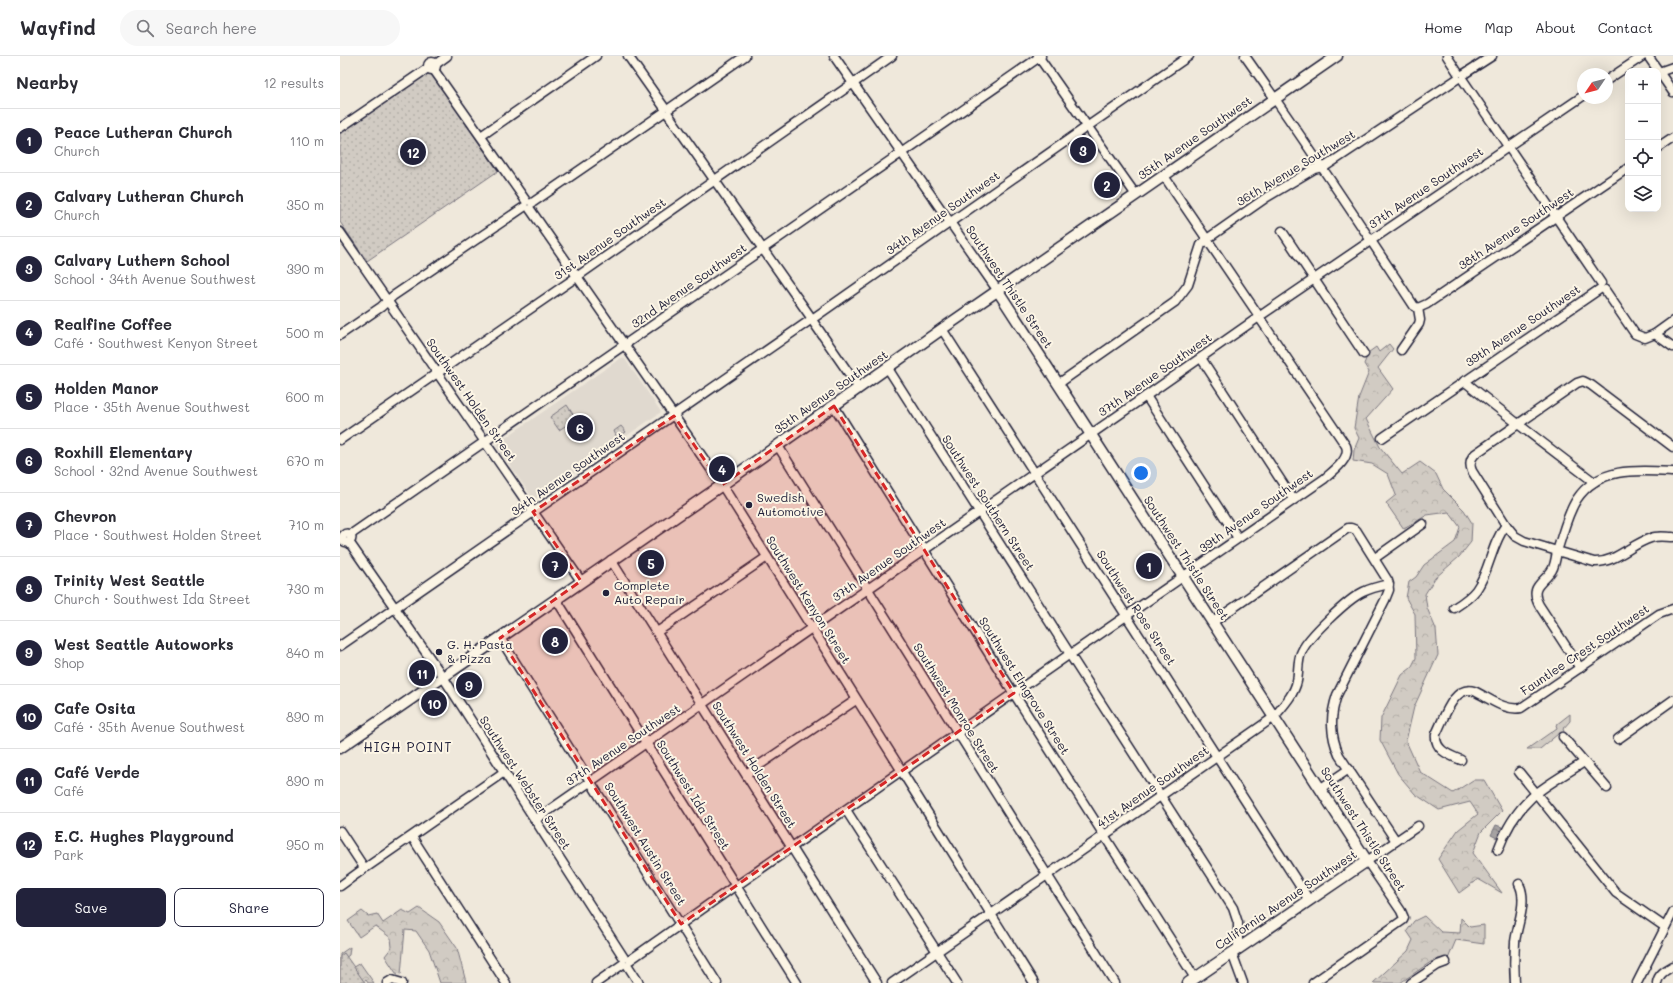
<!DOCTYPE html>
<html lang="en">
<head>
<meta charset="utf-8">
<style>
	body { margin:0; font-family:Mali,sans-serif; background:#f7f7f7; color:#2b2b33 }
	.controls { position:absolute; right:12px; top:12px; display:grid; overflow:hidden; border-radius:8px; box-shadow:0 4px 16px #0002 }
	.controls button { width:36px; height:36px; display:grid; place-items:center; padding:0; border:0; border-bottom:1px solid #e1e1e2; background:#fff; color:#2b2b33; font:20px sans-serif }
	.compass { position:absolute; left:1237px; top:12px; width:36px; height:36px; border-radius:50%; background:#fff; box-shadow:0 4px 16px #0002; rotate:235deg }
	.you { position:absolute; left:801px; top:417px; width:14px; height:14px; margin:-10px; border:3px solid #fff; border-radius:50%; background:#1a73e8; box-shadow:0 0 0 6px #1a73e833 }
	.badge { display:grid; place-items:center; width:26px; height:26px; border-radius:50%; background:#22223b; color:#fff; font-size:13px; font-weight:700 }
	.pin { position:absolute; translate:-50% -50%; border:2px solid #fff; box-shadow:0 1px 4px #0006 }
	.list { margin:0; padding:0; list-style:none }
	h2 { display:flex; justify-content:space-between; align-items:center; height:52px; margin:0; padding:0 16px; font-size:17px }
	h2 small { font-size:13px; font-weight:400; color:#7c7c81 }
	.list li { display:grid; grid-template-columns:26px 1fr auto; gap:12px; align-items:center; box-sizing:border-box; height:64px; padding:0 16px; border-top:1px solid #e1e1e2 }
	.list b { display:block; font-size:15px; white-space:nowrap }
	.list p { margin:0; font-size:13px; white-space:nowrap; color:#7c7c81 }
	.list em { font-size:13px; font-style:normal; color:#7c7c81 }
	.actions { display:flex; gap:8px; padding:12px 16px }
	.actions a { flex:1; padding:9px 0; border:1px solid #22223b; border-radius:8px; text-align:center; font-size:14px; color:#22223b }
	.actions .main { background:#22223b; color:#fff }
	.icon { flex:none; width:22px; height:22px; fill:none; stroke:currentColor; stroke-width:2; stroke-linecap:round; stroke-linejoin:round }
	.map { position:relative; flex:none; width:1333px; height:927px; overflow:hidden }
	header { display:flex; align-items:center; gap:24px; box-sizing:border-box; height:56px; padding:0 20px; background:#fff; border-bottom:1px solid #e1e1e2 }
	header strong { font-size:19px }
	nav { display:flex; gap:22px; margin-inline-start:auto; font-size:14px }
	.search { width:280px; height:36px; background:#f7f7f7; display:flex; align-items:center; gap:10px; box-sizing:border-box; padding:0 14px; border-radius:22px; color:#7c7c81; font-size:15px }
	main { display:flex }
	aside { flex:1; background:#fff }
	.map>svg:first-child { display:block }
</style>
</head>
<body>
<header>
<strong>Wayfind</strong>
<div class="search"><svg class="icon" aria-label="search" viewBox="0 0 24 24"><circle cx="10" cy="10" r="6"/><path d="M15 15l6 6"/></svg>Search here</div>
<nav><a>Home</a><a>Map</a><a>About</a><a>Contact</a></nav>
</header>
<main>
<aside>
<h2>Nearby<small>12 results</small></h2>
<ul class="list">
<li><span class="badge">1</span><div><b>Peace Lutheran Church</b><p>Church</p></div><em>110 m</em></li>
<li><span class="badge">2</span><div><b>Calvary Lutheran Church</b><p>Church</p></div><em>350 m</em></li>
<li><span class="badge">3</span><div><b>Calvary Luthern School</b><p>School · 34th Avenue Southwest</p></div><em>390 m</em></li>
<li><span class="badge">4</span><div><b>Realfine Coffee</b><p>Café · Southwest Kenyon Street</p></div><em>500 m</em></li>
<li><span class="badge">5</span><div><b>Holden Manor</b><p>Place · 35th Avenue Southwest</p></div><em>600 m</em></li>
<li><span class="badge">6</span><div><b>Roxhill Elementary</b><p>School · 32nd Avenue Southwest</p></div><em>670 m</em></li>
<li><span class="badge">7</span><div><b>Chevron</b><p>Place · Southwest Holden Street</p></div><em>710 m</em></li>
<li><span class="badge">8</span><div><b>Trinity West Seattle</b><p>Church · Southwest Ida Street</p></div><em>730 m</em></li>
<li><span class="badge">9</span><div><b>West Seattle Autoworks</b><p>Shop</p></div><em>840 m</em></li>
<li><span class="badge">10</span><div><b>Cafe Osita</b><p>Café · 35th Avenue Southwest</p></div><em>890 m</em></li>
<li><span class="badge">11</span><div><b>Café Verde</b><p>Café</p></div><em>890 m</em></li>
<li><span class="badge">12</span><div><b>E.C. Hughes Playground</b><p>Park</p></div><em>950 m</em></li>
</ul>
<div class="actions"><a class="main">Save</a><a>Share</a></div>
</aside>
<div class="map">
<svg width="1333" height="927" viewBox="0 0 1333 927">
	<defs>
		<pattern id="forest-crowns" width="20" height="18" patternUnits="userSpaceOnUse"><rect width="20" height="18" fill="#d1cbc3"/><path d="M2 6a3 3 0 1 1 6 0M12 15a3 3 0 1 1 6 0" fill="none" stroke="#b3aea8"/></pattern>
		<pattern id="park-dots" width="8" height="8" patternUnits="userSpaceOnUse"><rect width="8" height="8" fill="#d1cbc3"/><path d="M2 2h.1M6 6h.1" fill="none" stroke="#b3aea8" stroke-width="1.8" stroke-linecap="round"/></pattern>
		<pattern id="water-waves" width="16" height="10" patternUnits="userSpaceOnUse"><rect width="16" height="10" fill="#a6a2a2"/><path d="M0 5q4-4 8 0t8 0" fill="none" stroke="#878485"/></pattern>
	</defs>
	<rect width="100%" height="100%" fill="#efe8db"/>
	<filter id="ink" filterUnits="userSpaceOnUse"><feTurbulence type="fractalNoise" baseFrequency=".025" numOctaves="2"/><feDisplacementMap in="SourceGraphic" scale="8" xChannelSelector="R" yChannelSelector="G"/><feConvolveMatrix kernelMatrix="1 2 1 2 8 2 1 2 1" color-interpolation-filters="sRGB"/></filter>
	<g filter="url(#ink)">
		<polygon fill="#e0d9cf" points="281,302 285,303 321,356 194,444 157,391 158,387"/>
		<polygon fill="#d1cbc3" stroke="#7a767f" points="1230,658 1230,665 1223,673 1225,678 1221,682 1218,678 1200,693 1187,693 1217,672 1216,669"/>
		<g fill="url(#forest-crowns)" stroke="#7a767f">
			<polygon points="1049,288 1053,293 1038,312 1053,333 1026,363 1040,391 1062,418 1080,406 1096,418 1103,433 1124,454 1132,467 1131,486 1119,501 1095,522 1085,538 1087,552 1096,573 1098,599 1074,651 1066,685 1080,716 1113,737 1133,724 1144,724 1162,755 1141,776 1133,797 1162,837 1138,823 1119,837 1098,803 1118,774 1138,758 1130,746 1099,754 1075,738 1058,718 1040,684 1041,662 1062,619 1071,612 1076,602 1075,558 1066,542 1069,526 1076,521 1084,509 1115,486 1120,471 1109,456 1087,459 1064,473 1046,447 1056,439 1048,418 1032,408 1013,405 1014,394 1019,382 1014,372 1019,341 1029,316 1024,308 1026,303 1025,299 1036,291 1039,296"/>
			<polygon points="79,852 99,866 117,892 126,926 125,927 100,927 89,894 76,875 65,874 61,918 56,917 45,900 52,891 51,882 35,870 19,881 8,865 22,855 28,860 37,858 43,867 62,854 70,858"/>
			<polygon points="1084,860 1101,876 1120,877 1121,862 1130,871 1144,869 1144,888 1116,884 1108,903 1095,903 1060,927 1033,927 1068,895 1073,884 1067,875 1074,865"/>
			<polygon points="10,891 9,899 4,903 10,913 20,907 34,927 28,927 26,924 22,927 0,927 0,898"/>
		</g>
		<g fill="url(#park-dots)" stroke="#7a767f">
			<polygon points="90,15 158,115 27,205 0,166 0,77"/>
			<polygon points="227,349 236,363 219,374 210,361"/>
			<polygon points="281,370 286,376 277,382 274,375"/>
			<polygon points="4,897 25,927 0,927 0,900"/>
		</g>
		<polygon fill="url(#water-waves)" stroke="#716f79" points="1156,769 1162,771 1157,782 1151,779"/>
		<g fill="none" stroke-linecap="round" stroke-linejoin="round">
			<g stroke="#22223b" stroke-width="11">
				<g id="minor">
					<polyline points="288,0 324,51"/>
					<polyline points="494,0 658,235"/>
					<polyline points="698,0 745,67"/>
					<path d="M905 0C963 82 1019 166 1074 250L1078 252"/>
					<polyline points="1107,0 1118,17"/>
					<polyline points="1308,0 1333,36"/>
					<circle cx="92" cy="10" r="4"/>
					<polyline points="96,8 107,0"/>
					<polyline points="94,14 186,145"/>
					<polyline points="1319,16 1333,11"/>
					<polyline points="1124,18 1152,0"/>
					<polyline points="1123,24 1261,227"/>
					<polyline points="1267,24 1303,0"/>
					<polyline points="330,52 405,0"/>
					<polyline points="328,58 470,260"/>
					<polyline points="751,68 849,0"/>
					<polyline points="0,72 88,12"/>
					<polyline points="750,74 796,139"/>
					<polyline points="141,80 256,0"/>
					<polyline points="1318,92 1333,82"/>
					<polyline points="824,120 917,257"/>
					<polyline points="192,147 323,57"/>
					<polyline points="190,153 382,429 560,712"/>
					<polyline points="942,175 1024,298"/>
					<polyline points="0,176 241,525"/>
					<polyline points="1265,234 1295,278 1305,282 1315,278 1333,291"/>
					<polyline points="1078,252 1087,248 1288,112"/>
					<polyline points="923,258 1243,40"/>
					<polyline points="475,261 745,72"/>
					<polyline points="474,267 519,332"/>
					<polyline points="602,273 969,844"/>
					<polyline points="1315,278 1333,265"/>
					<polyline points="0,279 41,251 53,240 184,151"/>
					<polyline points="1061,294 1079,268 1080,264 1078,252"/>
					<polyline points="861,302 953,443"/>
					<polyline points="547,311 728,595"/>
					<polyline points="1124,325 1178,368 1254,426"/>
					<polyline points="718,328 835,246 848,229 861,189 867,183 927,141 974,113 986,110 1117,23"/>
					<polyline points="806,340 898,482"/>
					<polyline points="494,350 671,633 855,922"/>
					<polyline points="1042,382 1260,233"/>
					<polyline points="0,384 238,220 552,0"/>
					<polyline points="438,390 775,927"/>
					<path d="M1333 416C1299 414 1259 410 1237 443 1227 458 1223 478 1217 495L1254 506C1276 507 1291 488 1311 482 1318 479 1326 481 1333 481"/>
					<circle cx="7" cy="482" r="4.5"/>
					<polyline points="10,479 701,0"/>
					<polyline points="9,486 103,621 284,902"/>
					<polyline points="1035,502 1083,468"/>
					<polyline points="271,504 537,927"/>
					<polyline points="216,543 394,827"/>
					<path d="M1114 552C1122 547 1130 542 1136 534 1150 515 1151 488 1166 469"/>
					<path d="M873 566 1008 472H1011L1016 474 1048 525 1049 534 1045 544 997 639C990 660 990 678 999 699L1056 785"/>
					<polyline points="317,576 427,501"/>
					<polyline points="160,582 377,927"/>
					<polyline points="0,590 469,265"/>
					<path d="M734 596 984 423C992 416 1011 403 1006 390L921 264"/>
					<polyline points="732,602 893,852 898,867 898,892"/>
					<path d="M1240 612 1199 549C1189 530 1203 528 1212 514 1215 509 1216 501 1217 495L1184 485 1175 480 1166 469 1132 415C1129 408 1130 403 1135 398L1237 327 1243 325 1251 329 1333 391"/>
					<polyline points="1223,681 1267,732"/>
					<polyline points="1278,683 1333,644"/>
					<path d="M1121 704C1109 699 1094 694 1096 678 1104 663 1113 629 1134 635 1149 642 1164 655 1181 652L1319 558 1333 553"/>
					<polyline points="565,713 727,600"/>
					<polyline points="1179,716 1276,837 1325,871"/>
					<polyline points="406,718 516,644"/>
					<polyline points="564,719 694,927"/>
					<polyline points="981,732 1009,713"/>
					<polyline points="506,754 617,927"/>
					<polyline points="195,764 806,340 916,263"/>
					<polyline points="0,775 23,810"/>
					<polyline points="72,781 166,927"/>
					<path d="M1158 794C1165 775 1176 756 1191 742 1205 729 1228 717 1244 706"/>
					<polyline points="27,811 164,716"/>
					<polyline points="399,828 558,717"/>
					<polyline points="0,830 22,814"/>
					<polyline points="398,833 457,927"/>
					<polyline points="892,897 903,927"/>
					<polyline points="290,904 392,832"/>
					<polyline points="288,910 299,927"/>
					<polyline points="47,927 52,924 62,927"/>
					<polyline points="256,927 283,908"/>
					<path d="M552 927 934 661C943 650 954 639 957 625 959 615 957 604 962 595 968 581 1008 543 1023 536 1031 532 1040 530 1049 528"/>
					<polyline points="973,927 1063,864 1064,862 1061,855 1027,805 1078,770"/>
					<polyline points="1071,927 1098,909 1106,906"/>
					<path d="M1175 927C1174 913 1174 900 1175 886 1177 869 1188 845 1179 828"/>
					<polyline points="1297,927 1333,856"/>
					<path d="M1317 927C1318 918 1326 914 1333 910"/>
				</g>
			</g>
			<g stroke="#22223b" stroke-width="13">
				<g id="major">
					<polyline points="658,235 1027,805 848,927"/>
					<polyline points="0,692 382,429 602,273 997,0"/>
				</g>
			</g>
			<use href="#minor" stroke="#fcf5e5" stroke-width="8"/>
			<use href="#major" stroke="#fcf5e5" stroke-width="10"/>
		</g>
	</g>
	<path fill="#d62828" fill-opacity="0.2" stroke="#d62828" stroke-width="3" stroke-dasharray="8 5" stroke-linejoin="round" d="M494 350 674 637 341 868 160 582 241 525 193 456 334 360 382 429Z"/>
	<g fill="#22223b" stroke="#fcf5e5" stroke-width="1.5">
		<circle cx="409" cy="449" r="4"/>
		<circle cx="266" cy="537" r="4"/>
		<circle cx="99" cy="596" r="4"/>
	</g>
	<g text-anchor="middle" stroke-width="4" stroke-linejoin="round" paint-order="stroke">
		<g font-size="12" fill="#22223b" stroke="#fcf5e5">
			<text transform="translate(855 82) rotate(-35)" y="4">35th Avenue Southwest</text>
			<text transform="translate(956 112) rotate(-31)" y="4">36th Avenue Southwest</text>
			<text transform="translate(1086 132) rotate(-34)" y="4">37th Avenue Southwest</text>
			<text transform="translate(603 157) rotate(-35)" y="4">34th Avenue Southwest</text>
			<text transform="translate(1176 173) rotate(-34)" y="4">38th Avenue Southwest</text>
			<text transform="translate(270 183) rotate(-35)" y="4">31st Avenue Southwest</text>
			<text transform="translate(349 230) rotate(-35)" y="4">32nd Avenue Southwest</text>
			<text transform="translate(669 231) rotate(56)" y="4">Southwest Thistle Street</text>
			<text transform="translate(1183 270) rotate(-34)" y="4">39th Avenue Southwest</text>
			<text transform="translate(815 319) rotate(-35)" y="4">37th Avenue Southwest</text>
			<text transform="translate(491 336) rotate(-35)" y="4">35th Avenue Southwest</text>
			<text transform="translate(131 344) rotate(55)" y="4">Southwest Holden Street</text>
			<text transform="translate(228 418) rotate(-35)" y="4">34th Avenue Southwest</text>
			<text transform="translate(648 447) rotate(57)" y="4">Southwest Southern Street</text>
			<text transform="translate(916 455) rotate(-35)" y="4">39th Avenue Southwest</text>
			<text transform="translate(846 502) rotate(57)" y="4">Southwest Thistle Street</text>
			<text transform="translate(549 504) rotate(-35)" y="4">37th Avenue Southwest</text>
			<text transform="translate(468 544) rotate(58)" y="4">Southwest Kenyon Street</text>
			<text transform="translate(796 552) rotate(57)" y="4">Southwest Rose Street</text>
			<text transform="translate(1245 594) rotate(-34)" y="4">Fauntlee Crest Southwest</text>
			<text transform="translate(684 630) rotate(58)" y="4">Southwest Elmgrove Street</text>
			<text transform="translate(616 652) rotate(58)" y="4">Southwest Monroe Street</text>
			<text transform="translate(283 689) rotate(-34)" y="4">37th Avenue Southwest</text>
			<text transform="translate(414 709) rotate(58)" y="4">Southwest Holden Street</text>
			<text transform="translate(185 727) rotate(57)" y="4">Southwest Webster Street</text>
			<text transform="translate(813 731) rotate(-35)" y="4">41st Avenue Southwest</text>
			<text transform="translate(353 739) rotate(58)" y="4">Southwest Ida Street</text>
			<text transform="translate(1023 773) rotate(57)" y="4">Southwest Thistle Street</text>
			<text transform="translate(305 788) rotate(58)" y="4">Southwest Austin Street</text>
			<text transform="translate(946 844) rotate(-34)" y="4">California Avenue Southwest</text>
		</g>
		<g font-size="12" fill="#22223b" stroke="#fcf5e5" text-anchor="start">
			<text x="417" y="446">Swedish<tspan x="417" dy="14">Automotive</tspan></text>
			<text x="274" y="534">Complete<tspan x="274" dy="14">Auto Repair</tspan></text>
			<text x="107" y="593">G. H. Pasta<tspan x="107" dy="14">&amp; Pizza</tspan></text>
		</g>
		<g font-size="13" letter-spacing="1" fill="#22223b" stroke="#fcf5e5">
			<text x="68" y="696">HIGH POINT</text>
		</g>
	</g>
</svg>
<div class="controls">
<button>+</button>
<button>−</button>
<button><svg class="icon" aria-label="locate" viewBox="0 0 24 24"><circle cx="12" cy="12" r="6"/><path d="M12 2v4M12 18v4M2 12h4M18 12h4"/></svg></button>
<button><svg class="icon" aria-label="layers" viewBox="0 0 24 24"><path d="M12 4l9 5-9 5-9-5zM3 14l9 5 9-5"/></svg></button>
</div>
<svg class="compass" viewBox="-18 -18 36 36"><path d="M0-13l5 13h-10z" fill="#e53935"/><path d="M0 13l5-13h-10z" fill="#7c7c81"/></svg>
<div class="you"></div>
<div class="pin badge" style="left:809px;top:510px">1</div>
<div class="pin badge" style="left:767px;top:129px">2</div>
<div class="pin badge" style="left:743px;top:94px">3</div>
<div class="pin badge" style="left:382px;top:413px">4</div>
<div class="pin badge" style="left:311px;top:507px">5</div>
<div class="pin badge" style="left:240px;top:372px">6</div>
<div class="pin badge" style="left:215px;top:509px">7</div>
<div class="pin badge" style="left:215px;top:585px">8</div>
<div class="pin badge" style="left:129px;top:629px">9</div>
<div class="pin badge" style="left:94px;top:647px">10</div>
<div class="pin badge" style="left:82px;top:617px">11</div>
<div class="pin badge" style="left:73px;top:96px">12</div>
</div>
</main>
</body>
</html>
